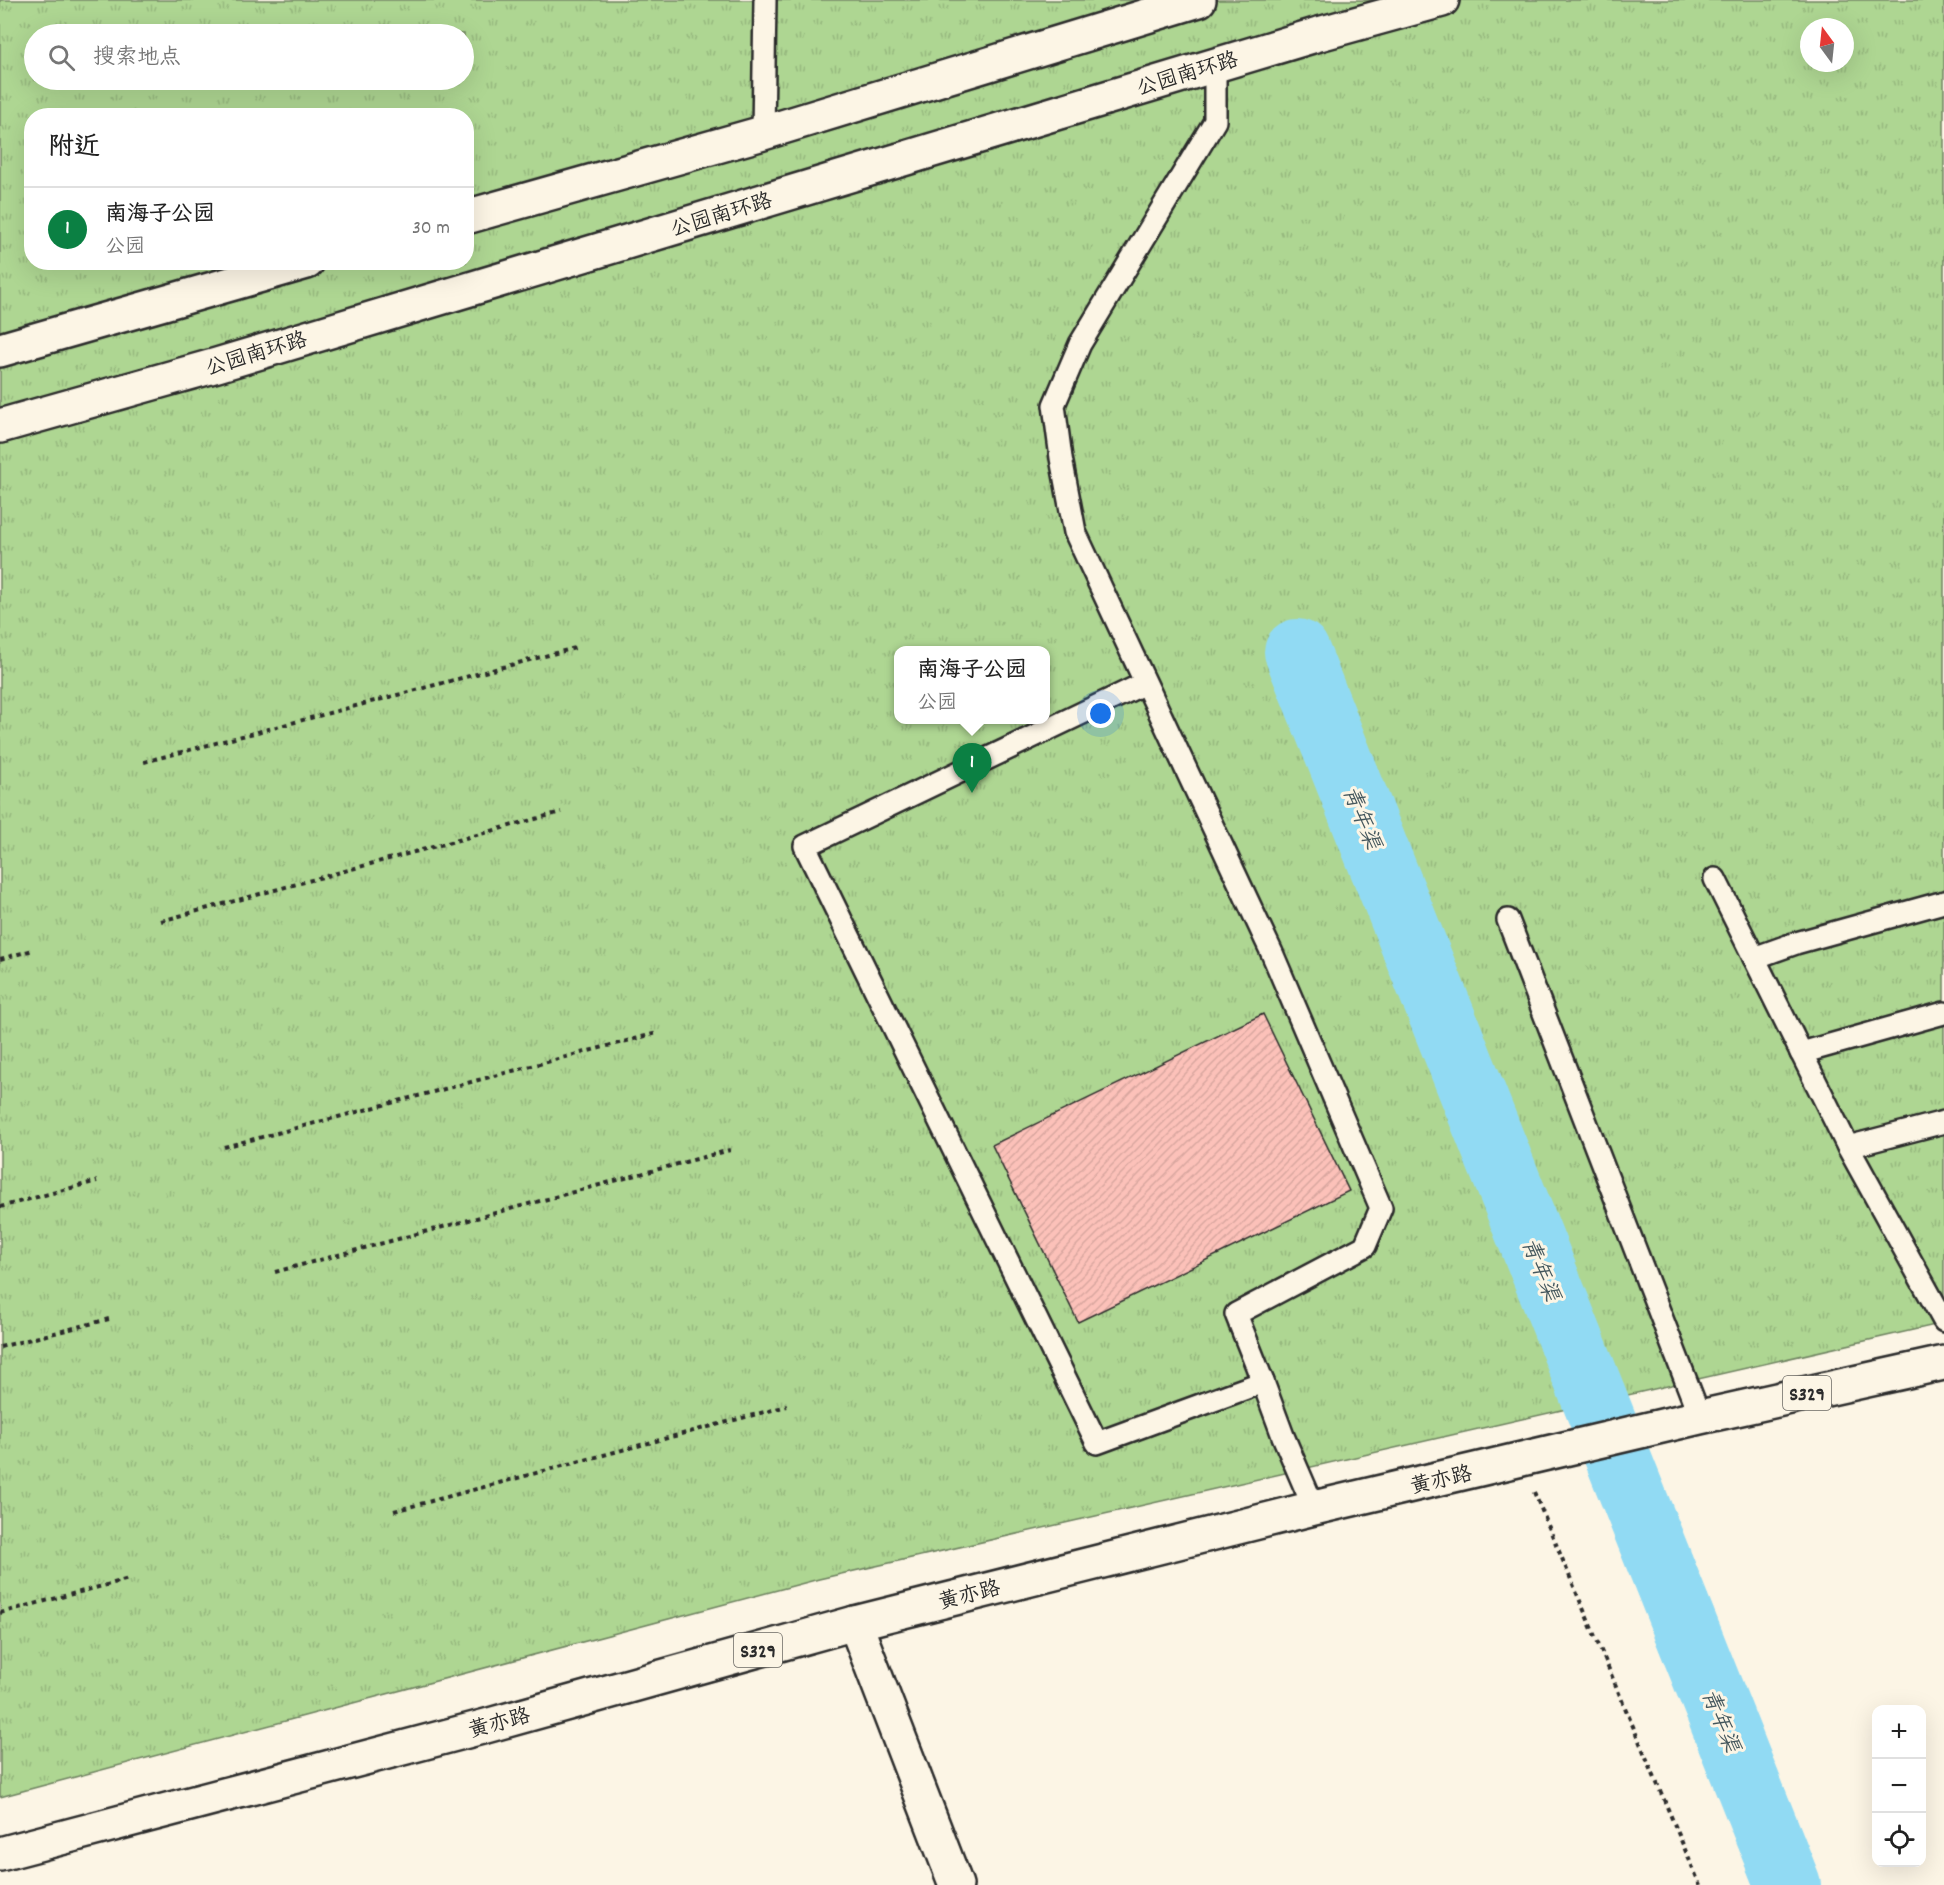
<!DOCTYPE html>
<html lang="zh">
<head>
<meta charset="utf-8">
<style>
	body { margin:0; font-family:Dekko,"LXGW WenKai TC",sans-serif; background:#f2f2f2; color:#222 }
	.controls { position:absolute; right:18px; bottom:18px; display:grid; overflow:hidden; border-radius:12px; box-shadow:0 6px 24px #0002 }
	.controls button { width:54px; height:54px; display:grid; place-items:center; padding:0; border:0; border-bottom:2px solid #e0e0e0; background:#fff; color:#222; font:30px sans-serif }
	.compass { position:absolute; left:1800px; top:18px; width:54px; height:54px; border-radius:50%; background:#fff; box-shadow:0 6px 24px #0002; rotate:345deg }
	.you { position:absolute; left:1101px; top:714px; width:21px; height:21px; margin:-15px; border:4px solid #fff; border-radius:50%; background:#1a73e8; box-shadow:0 0 0 9px #1a73e833 }
	.badge { display:grid; place-items:center; width:39px; height:39px; border-radius:50%; background:#0b8043; color:#fff; font-size:20px; font-weight:700 }
	.pin { position:absolute; translate:-50% -50px; filter:drop-shadow(0 2px 3px #0008) }
	.pin::after { content:''; position:absolute; top:32px; width:21px; height:18px; background:inherit; clip-path:polygon(0 0,100% 0,50% 100%) }
	.popup { position:absolute; left:894px; top:646px; width:156px; height:78px; box-sizing:border-box; display:grid; place-content:center; border-radius:12px; background:#fff; filter:drop-shadow(0 2px 4px #0005); font-size:20px; white-space:nowrap; color:#767676 }
	.popup b { font-size:22px; color:#222 }
	.popup::after { content:''; position:absolute; left:50%; top:100%; margin-left:-12px; border:12px solid transparent; border-top-color:#fff }
	.list { margin:0; padding:0; list-style:none }
	h2 { display:flex; justify-content:space-between; align-items:center; height:78px; margin:0; padding:0 24px; font-size:26px }
	h2 small { font-size:20px; font-weight:400; color:#767676 }
	.list li { display:grid; grid-template-columns:39px 1fr auto; gap:18px; align-items:center; box-sizing:border-box; height:84px; padding:0 24px; border-top:2px solid #e0e0e0 }
	.list b { display:block; font-size:22px; white-space:nowrap }
	.list p { margin:0; font-size:20px; white-space:nowrap; color:#767676 }
	.list em { font-size:20px; font-style:normal; color:#767676 }
	.icon { flex:none; width:33px; height:33px; fill:none; stroke:currentColor; stroke-width:2; stroke-linecap:round; stroke-linejoin:round }
	.map { position:relative; flex:none; width:1944px; height:1885px; overflow:hidden }
	.search { position:absolute; background:#fff; box-shadow:0 6px 24px #0002; left:24px; top:24px; width:450px; height:66px; display:flex; align-items:center; gap:15px; box-sizing:border-box; padding:0 21px; border-radius:33px; color:#767676; font-size:22px }
	.panel { position:absolute; background:#fff; box-shadow:0 6px 24px #0002; left:24px; top:108px; width:450px; height:162px; border-radius:24px }
	.map>svg:first-child { display:block }
</style>
</head>
<body>
<div class="map">
<svg width="1944" height="1885" viewBox="0 0 1944 1885">
	<defs>
		<pattern id="park-tufts" width="24" height="20" patternUnits="userSpaceOnUse" patternTransform="scale(1.5)"><rect width="24" height="20" fill="#aed692"/><path d="M3 7l-1-3M5 7V3M7 7l1-3M15 17l-1-3M17 17v-4M19 17l1-3" fill="none" stroke="#96b87e"/></pattern>
		<pattern id="building-hatch" width="6" height="6" patternUnits="userSpaceOnUse" patternTransform="scale(1.5)"><rect width="6" height="6" fill="#fcc1b9"/><path d="M-1 1l2-2M0 6l6-6M5 7l2-2" fill="none" stroke="#d8a69f"/></pattern>
	</defs>
	<rect width="100%" height="100%" fill="#fcf5e5"/>
	<filter id="ink" filterUnits="userSpaceOnUse"><feTurbulence type="fractalNoise" baseFrequency=".0167" numOctaves="2"/><feDisplacementMap in="SourceGraphic" scale="12" xChannelSelector="R" yChannelSelector="G"/><feConvolveMatrix kernelMatrix="1 2 1 2 8 2 1 2 1" color-interpolation-filters="sRGB"/></filter>
	<g filter="url(#ink)">
		<path fill="url(#park-tufts)" stroke="#6c805e" stroke-width="1.5" fill-rule="evenodd" d="M0 0H1944V1323L819 1579 0 1797ZM1809 27H1845V63H1809ZM34 34H464V80H34ZM32 116H466V262H32ZM898 650H1046V720H898Z"/>
		<g fill="none" stroke-linecap="round" stroke-linejoin="round">
			<polyline stroke="#91daf3" stroke-width="66" points="1297,652 1788,1885"/>
		</g>
		<polygon fill="url(#building-hatch)" stroke="#2b2b2b" stroke-width="1.5" points="1263,1014 1349,1191 1078,1322 992,1145"/>
		<g fill="none" stroke-linecap="round" stroke-linejoin="round">
			<g stroke="#2b2b2b" stroke-width="26">
				<g id="service">
					<polyline points="1215,65 1215,121 1080,344 1054,405 1061,458 1075,532 1272,953 1381,1208 1365,1246 1236,1314 1263,1382"/>
					<polyline points="763,133 765,0"/>
					<polyline points="1145,683 805,846 1097,1443 1263,1382 1283,1436 1314,1508"/>
					<polyline points="1715,879 1848,1147 1944,1321"/>
					<polyline points="1508,920 1700,1417"/>
					<polyline points="1754,958 1796,943 1944,902"/>
					<polyline points="1801,1053 1944,1013"/>
					<polyline points="1848,1147 1944,1122"/>
				</g>
			</g>
			<g stroke="#2b2b2b" stroke-width="38">
				<polyline id="minor" points="855,1623 956,1885"/>
			</g>
			<g stroke="#2b2b2b" stroke-width="38">
				<g id="tertiary">
					<polyline points="466,217 763,133 1199,0"/>
					<polyline points="0,350 307,262"/>
					<polyline points="0,426 217,365 1319,34 1442,0"/>
				</g>
			</g>
			<g stroke="#2b2b2b" stroke-width="38">
				<polyline id="primary" points="0,1854 486,1726 855,1623 1314,1508 1700,1417 1944,1363"/>
			</g>
			<g stroke="#2b2b2b" stroke-width="4" stroke-dasharray="4.5 4.5" stroke-linecap="butt">
				<polyline points="144,762 575,648"/>
				<polyline points="161,921 561,812"/>
				<polyline points="0,959 33,950"/>
				<polyline points="224,1147 657,1033"/>
				<polyline points="0,1207 97,1181"/>
				<polyline points="275,1272 730,1150"/>
				<polyline points="0,1347 109,1319"/>
				<polyline points="1534,1492 1700,1885"/>
				<polyline points="394,1511 787,1406"/>
				<polyline points="0,1613 129,1579"/>
			</g>
			<use href="#service" stroke="#fcf5e5" stroke-width="21"/>
			<use href="#minor" stroke="#fcf5e5" stroke-width="33"/>
			<use href="#tertiary" stroke="#fcf5e5" stroke-width="33"/>
			<use href="#primary" stroke="#fcf5e5" stroke-width="33"/>
		</g>
	</g>
	<g text-anchor="middle" stroke-width="6" stroke-linejoin="round" paint-order="stroke">
		<g fill="#fcf5e5" stroke="#6a6863" stroke-width="1.5">
			<rect x="1783" y="1376" width="48" height="34" rx="4.5"/>
			<rect x="734" y="1633" width="48" height="34" rx="4.5"/>
		</g>
		<g font-size="20" font-weight="bold" fill="#2b2b2b">
			<text x="1807" y="1400">S329</text>
			<text x="758" y="1657">S329</text>
		</g>
		<g font-size="21" fill="#2b2b2b" stroke="#fcf5e5">
			<text transform="translate(1187 73) rotate(-17)" y="7">公园南环路</text>
			<text transform="translate(721 214) rotate(-17)" y="7">公园南环路</text>
			<text transform="translate(256 353) rotate(-17)" y="7">公园南环路</text>
			<text transform="translate(1441 1479) rotate(-13)" y="7">黄亦路</text>
			<text transform="translate(969 1594) rotate(-14)" y="7">黄亦路</text>
			<text transform="translate(499 1722) rotate(-15)" y="7">黄亦路</text>
		</g>
		<g font-size="22" font-style="italic" fill="#44575d" stroke="#fcf5e5">
			<text transform="translate(1363 817) rotate(68)" y="8">青年渠</text>
			<text transform="translate(1542 1269) rotate(68)" y="8">青年渠</text>
			<text transform="translate(1722 1720) rotate(68)" y="8">青年渠</text>
		</g>
	</g>
</svg>
<div class="controls">
<button>+</button>
<button>−</button>
<button><svg class="icon" aria-label="locate" viewBox="0 0 24 24"><circle cx="12" cy="12" r="6"/><path d="M12 2v4M12 18v4M2 12h4M18 12h4"/></svg></button>
</div>
<svg class="compass" viewBox="-18 -18 36 36"><path d="M0-13l5 13h-10z" fill="#e53935"/><path d="M0 13l5-13h-10z" fill="#767676"/></svg>
<div class="you"></div>
<div class="pin badge" style="left:972px;top:793px">1</div>
<div class="popup"><b>南海子公园</b>公园</div>
<div class="search"><svg class="icon" aria-label="search" viewBox="0 0 24 24"><circle cx="10" cy="10" r="6"/><path d="M15 15l6 6"/></svg>搜索地点</div>
<section class="panel">
<h2>附近<small></small></h2>
<ul class="list">
<li><span class="badge">1</span><div><b>南海子公园</b><p>公园</p></div><em>30 m</em></li>
</ul>
</section>
</div>
</body>
</html>
